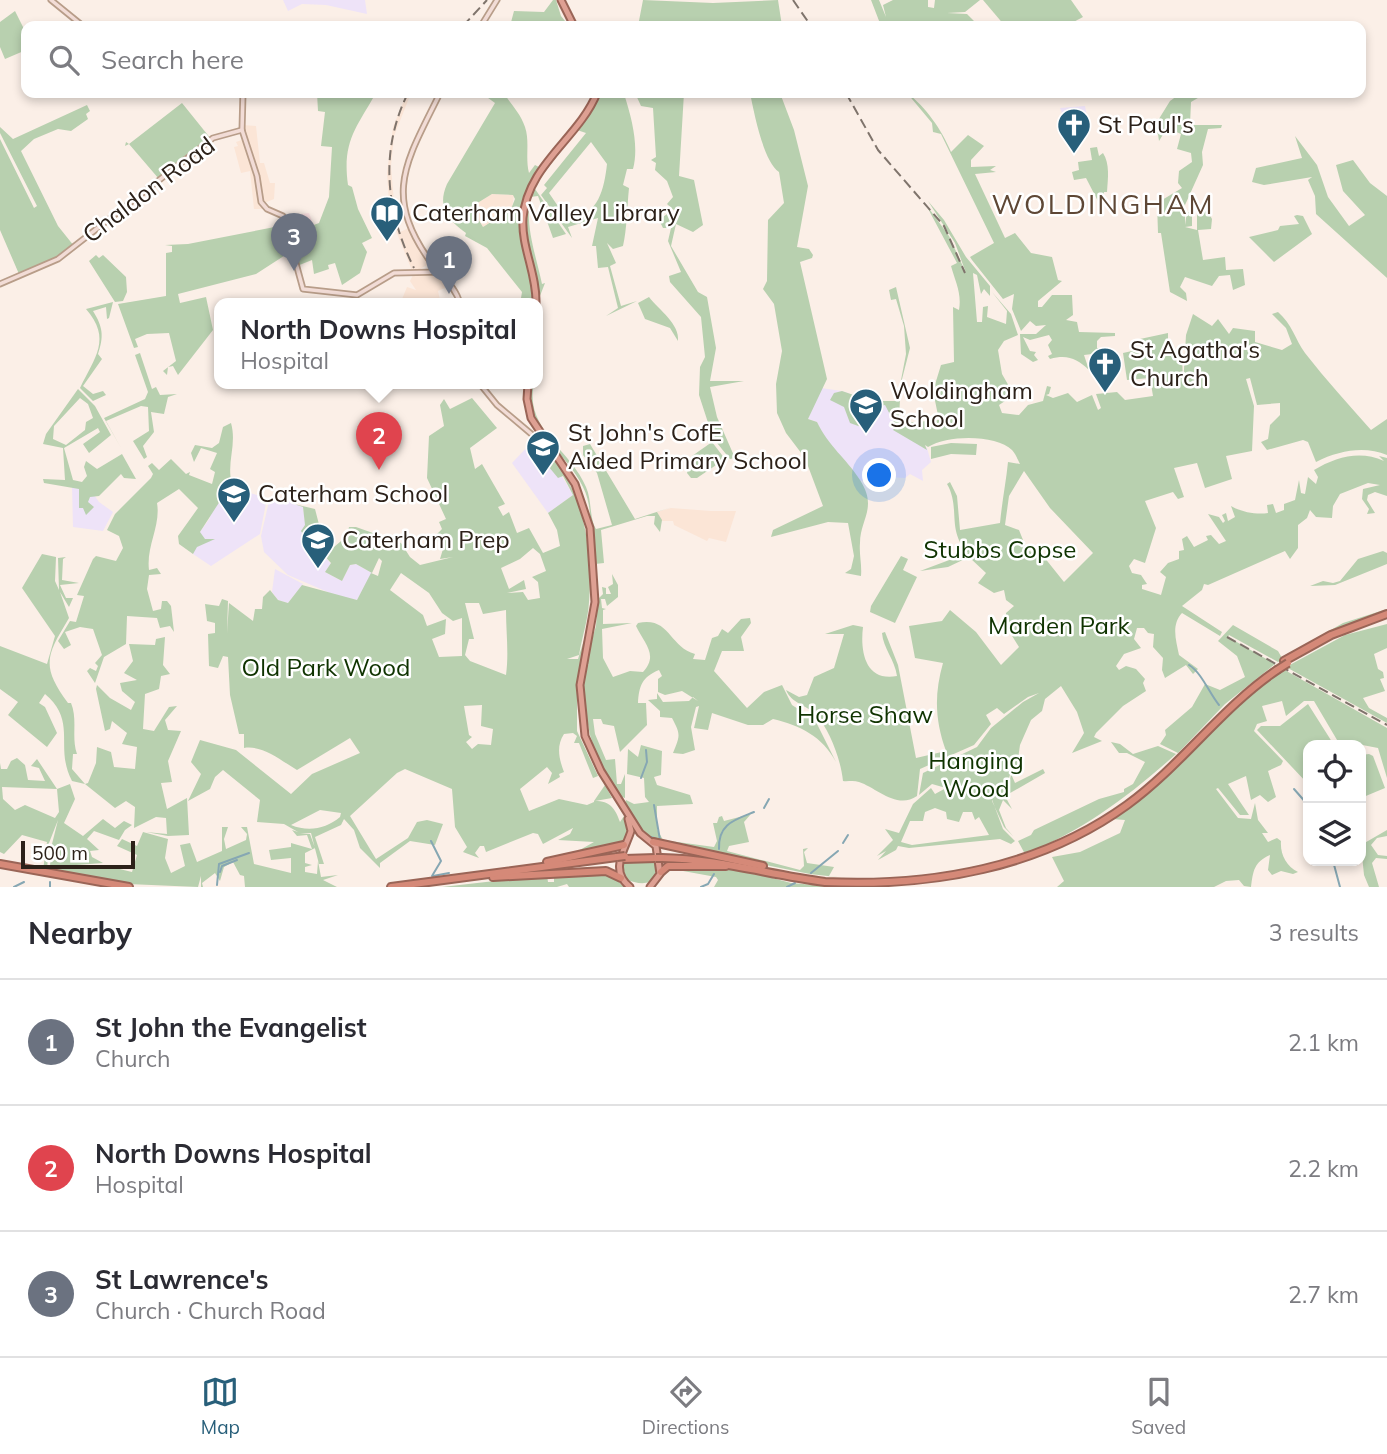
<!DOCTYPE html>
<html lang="en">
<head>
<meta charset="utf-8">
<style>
	body { margin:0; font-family:Mulish,sans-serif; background:#f2f2f3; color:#2b2b33 }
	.controls { position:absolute; right:21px; bottom:21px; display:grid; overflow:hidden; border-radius:14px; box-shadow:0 4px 10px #0003 }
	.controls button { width:63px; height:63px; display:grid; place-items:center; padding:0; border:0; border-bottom:2px solid #e1e1e2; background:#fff; color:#2b2b33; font:35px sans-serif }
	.scale { position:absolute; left:21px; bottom:18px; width:114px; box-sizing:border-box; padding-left:7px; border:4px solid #2c2119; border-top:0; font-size:19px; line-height:24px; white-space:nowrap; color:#2c2119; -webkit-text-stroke:5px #fff; paint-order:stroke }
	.you { position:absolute; left:880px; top:476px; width:24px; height:24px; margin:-18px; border:5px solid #fff; border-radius:50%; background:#1a73e8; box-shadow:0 0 0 10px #1a73e833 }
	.badge { display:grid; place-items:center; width:46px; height:46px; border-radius:50%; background:#285f7a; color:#fff; font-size:23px; font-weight:700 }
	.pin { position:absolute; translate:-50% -58px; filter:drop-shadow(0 2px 4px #0008) }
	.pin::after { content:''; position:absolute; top:37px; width:24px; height:21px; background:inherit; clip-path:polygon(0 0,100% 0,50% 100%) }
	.popup { position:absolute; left:214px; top:298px; width:329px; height:91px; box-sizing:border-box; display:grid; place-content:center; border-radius:14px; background:#fff; filter:drop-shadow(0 2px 5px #0005); font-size:23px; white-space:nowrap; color:#7c7c81 }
	.popup b { font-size:26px; color:#2b2b33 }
	.popup::after { content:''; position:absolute; left:50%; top:100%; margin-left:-14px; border:14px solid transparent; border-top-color:#fff }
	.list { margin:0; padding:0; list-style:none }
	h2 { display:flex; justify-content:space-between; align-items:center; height:91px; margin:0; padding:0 28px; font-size:30px }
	h2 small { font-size:23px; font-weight:400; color:#7c7c81 }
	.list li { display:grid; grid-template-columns:46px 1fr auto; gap:21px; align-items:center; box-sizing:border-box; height:126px; padding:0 28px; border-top:2px solid #e1e1e2 }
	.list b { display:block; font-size:26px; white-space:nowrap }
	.list p { margin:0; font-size:23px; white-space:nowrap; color:#7c7c81 }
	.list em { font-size:23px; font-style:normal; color:#7c7c81 }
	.icon { flex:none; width:38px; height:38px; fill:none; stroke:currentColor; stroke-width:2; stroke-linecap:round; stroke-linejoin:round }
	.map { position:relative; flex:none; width:1387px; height:887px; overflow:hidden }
	.search { position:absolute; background:#fff; box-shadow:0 4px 10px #0003; left:21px; right:21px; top:21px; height:77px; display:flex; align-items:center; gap:18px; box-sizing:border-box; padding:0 24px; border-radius:14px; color:#7c7c81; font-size:26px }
	.sheet { height:469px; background:#fff }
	nav { display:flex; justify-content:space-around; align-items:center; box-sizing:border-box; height:98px; border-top:2px solid #e1e1e2; background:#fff; font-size:19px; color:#7c7c81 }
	nav a { display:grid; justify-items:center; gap:4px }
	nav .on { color:#285f7a }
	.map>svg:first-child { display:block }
</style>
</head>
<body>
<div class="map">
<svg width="1387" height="887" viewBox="0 0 1387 887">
	<rect width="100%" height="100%" fill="#fbefe7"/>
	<g fill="#fbe5d6">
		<polygon points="407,93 411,93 394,136 391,166 394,203 400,232 411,227 429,264 413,273 390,216 387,173 393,127"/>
		<polygon points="243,125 256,126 260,163 264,163 270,183 275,183 274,199 264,203 262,209 254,209 250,171 241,173 234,147 238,146 236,142 247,138"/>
		<polygon points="492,194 514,195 512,208 483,227 471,207"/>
		<polygon points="430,270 437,272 449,286 438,291 441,304 400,304 407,287 416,290 410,281 413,275"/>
		<polygon points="671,508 711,511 736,511 726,542 709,538 707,541 674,525 673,521 662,521 657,512"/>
	</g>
	<g fill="#eee3f8">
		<polygon points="283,0 365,0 367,14 326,5 302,4 288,11"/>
		<polygon points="1085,106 1089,126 1066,138 1065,121 1060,108"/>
		<polygon points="821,388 842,391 871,401 897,401 899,425 927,448 931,462 922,470 923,481 910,474 905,478 871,476 861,481 826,442 817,422 808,419"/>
		<polygon points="533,441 552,460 573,495 548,513 512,463"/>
		<polygon points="86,483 99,502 113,512 103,531 73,527 72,486"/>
		<polygon points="230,487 267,498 260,534 211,566 193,554 200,532 210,518 209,509"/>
		<polygon points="288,488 297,491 294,504 303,507 310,557 321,552 331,564 325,572 342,581 350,565 356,564 372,573 357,600 337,596 288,575 264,552 261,536 270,497 284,501"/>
		<polygon points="275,569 303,584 288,603 278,600 272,592"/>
	</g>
	<polygon fill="#fbe0e1" points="309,213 316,232 290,240 284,216"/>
	<g fill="#b8d0af" fill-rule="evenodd">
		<polygon points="553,0 556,0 561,16 569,26 510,26 514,11 544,12"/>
		<polygon points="643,0 713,3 778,0 782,26 638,26"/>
		<polygon points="871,0 879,0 886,17 883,5 893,0 928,0 928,7 934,8 935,0 980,0 965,12 947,13 967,14 979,26 881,26"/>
		<polygon points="983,0 1071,0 1083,17 1066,26 1005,26"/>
		<polygon points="15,11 26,33 24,36 26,50 5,59 0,47 0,22"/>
		<path d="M317 93H376C356 128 342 142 348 185L352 187 358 209 372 238 362 243 367 252 360 273 342 285 335 263 328 265 329 269 314 274 312 260 297 266 290 240 315 232 311 226 319 223 329 197 332 147 321 146 325 112 318 111Z"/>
		<path d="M485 93H504C510 104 520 112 525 127 530 141 525 158 529 173L535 165 539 167C503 225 531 246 532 304H520L522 292 487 248 465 236 466 233C447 219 437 207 447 184L495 103 484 95ZM492 194 513 195 515 199 511 209 483 227 471 207Z"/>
		<path d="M599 93H619L625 97C632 119 639 147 633 169H627L623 185 629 188C627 207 627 229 623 246L613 249 607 243 616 263 610 266 621 306 637 301 606 316 618 308 608 267 598 268 596 246H592L598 218 568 227 572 238 541 195 553 181 547 188 544 185 586 133 577 130 535 185ZM591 142 607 164C604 191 597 221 564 215L549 193Z"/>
		<polygon points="635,93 684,93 679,176 694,180 703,225 693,232 676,224 671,246 698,292 707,297 716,348 710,381 744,381 710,387 717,417 735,458 730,459 713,438 699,395 700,367 705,357 701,317 670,282 669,276 681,272 668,241 671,228 663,228 659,220 671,211 671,228 676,212 667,204 673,197 667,181 655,170 656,163 651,160 656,157 653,108 641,106"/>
		<path d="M750 93H780L794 130 808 186 797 247 809 249 813 255 812 258 800 262 827 379 808 419 817 422C829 447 846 458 860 480 878 508 860 519 860 543 859 555 862 564 861 576L845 573 851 569 854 556 848 523 828 522 771 537 773 530 823 506 805 458 786 433 777 413 776 384 782 351 774 304 763 289 767 281 768 220 784 203 779 172C763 161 754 112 750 93Z"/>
		<path d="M907 93C925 106 942 130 951 152L968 135 984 146 971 160V167L996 166 990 170 996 172 975 174 1005 238 1015 233 1031 253 1052 257 1058 280 1062 281 1038 301V307H1042L1052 295H1072L1073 315 1066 320 1077 322 1079 332 1115 333V336L1101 337 1097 341V348H1108L1109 352 1084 355 1089 370C1077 359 1068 354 1050 359L1048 356 1052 354 1048 345 1052 340 1049 335 1030 340 1023 337 1030 351 1036 352 1034 355 1038 360 1033 362 1021 354 1020 334H1036L1046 325 1036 326 1030 321 1021 331 1012 309 1014 294 1003 299 972 260 970 257 994 243 941 134 933 132 932 123Z"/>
		<polygon points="1181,93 1203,95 1191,102 1190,125 1222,125 1221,128 1208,129 1202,152 1203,165 1185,205 1185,225 1187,212 1192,212 1192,226 1185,227 1197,230 1197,206 1206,208 1212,219 1211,229 1198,230 1203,260 1225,257 1226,270 1243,269 1245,285 1233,290 1230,275 1219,276 1212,286 1185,277 1180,287 1186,293 1187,301 1170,292 1161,233 1158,233 1157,203 1182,188 1178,183 1179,171 1192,162 1191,153 1177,149 1181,134 1167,128 1159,141 1158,134 1149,135 1170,101"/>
		<polygon points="182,103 211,139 159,179 129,144 125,146 126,142 129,144"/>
		<polygon points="87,105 90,111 86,114 88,119 71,131 58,129 34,139 21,151 58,226 74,246 56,258 19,274 0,230 0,139 34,208 37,206 0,133 0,127 13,139"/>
		<polygon points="1295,136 1317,165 1328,197 1349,226 1365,215 1343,191 1336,165 1353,160 1370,183 1387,196 1387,278 1316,214 1315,196 1308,180 1312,177 1264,185 1252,182 1256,168 1302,158"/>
		<path d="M1097 147 1099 156 1103 153C1110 164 1108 178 1107 192H1104L1101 207 1086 178 1074 180 1072 172 1079 170 1078 162 1092 160 1090 148Z"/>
		<path d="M533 186 566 234 553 238 538 196 530 197C525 228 536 255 542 284L545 283 538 301C529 257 519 230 533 186Z"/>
		<path d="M928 201 944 220 966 257 990 286V296L984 289 981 294 977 275 973 273 977 322H982L983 307 988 306 987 317 1006 324 1007 311 992 292 1011 314 1018 335 1004 341 998 350 1002 374 1014 395 999 405 1002 413 1019 415 1028 405 1043 401 1047 386 1051 387 1049 394 1046 395 1053 398 1068 393 1077 402 1092 395 1098 410 1101 408 1096 394 1117 392 1125 400 1153 396 1150 378 1127 380 1123 353 1141 349 1140 339 1168 333V350L1182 351 1183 386 1186 335 1193 314 1212 326 1218 319 1229 334 1233 328 1255 331V342L1282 350 1292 344 1286 328 1272 314 1278 312C1292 324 1295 339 1305 353 1326 380 1349 405 1371 430L1387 419V455C1365 446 1340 450 1316 462L1308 442 1303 440 1267 450 1261 442 1268 439 1270 425 1280 415V403L1257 405 1250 378 1246 379 1254 406 1252 451 1226 456 1232 479 1205 488 1197 463 1174 468 1184 497 1178 499 1173 492 1145 501 1156 528 1145 563 1134 559 1129 566 1132 573 1141 575 1147 584 1142 585V589L1161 595 1166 577 1160 572 1168 563 1179 559V551L1184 550 1182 539 1187 536 1194 547 1208 540 1206 536 1211 535 1219 544 1226 541 1208 514 1219 517 1223 523 1225 521 1222 515 1226 513 1228 521 1235 517 1231 506C1241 512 1257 515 1268 513L1267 505 1273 504 1276 513 1284 510V504L1295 500 1299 480 1301 493 1305 494 1308 477 1316 484 1318 477 1314 470C1336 457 1360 450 1384 461L1379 456 1387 458V496L1375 492 1368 495 1367 500 1375 513 1367 514 1369 509 1362 499 1363 489 1380 485 1368 483 1340 494 1333 506 1332 518 1316 517 1310 510 1307 518 1298 525V548L1290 559 1285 551 1208 585 1204 584 1202 590 1182 606 1222 632 1220 636 1182 613C1171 625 1176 640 1179 655L1198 669 1193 674 1186 665 1165 678 1162 670 1163 658 1153 647 1154 634 1148 633 1144 628H1137L1134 639 1141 648 1124 654 1116 666 1119 670 1126 666 1136 669 1145 679 1143 683 1146 691 1123 706 1096 733 1094 737 1102 741 1072 753 1084 733 1077 712 1061 686 1045 699 1042 711 1031 720 1020 745 1016 773 1012 776 1015 783 1043 769 1045 773 1005 796 1012 809 1003 800 999 810 1006 828 1013 836 1004 827 992 801V797L1010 780 1012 768 1009 778 991 797 1003 829 1015 841 1011 844 1000 839 909 848 898 846 896 850 878 860 886 851 877 856 893 840 885 829 899 833 913 804 931 788 935 794 946 788 932 784 919 795 923 773 977 747 991 728 1023 702 1039 693 1028 697 1004 714 997 708 986 715 991 724 974 745 920 769 917 796C897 810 877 788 859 782 853 780 847 782 843 781 841 761 830 729 815 714 805 704 792 704 786 690L799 697 807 695 814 677 834 668 844 634H825L853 625 863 627C860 651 865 682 897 676 895 660 883 648 882 633L885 632 898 665 916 758 946 751C935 720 934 695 943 663L915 658 909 626 942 621 950 610 976 632 1001 665 1019 647 1006 626V613L1014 606 1006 600 1004 590 994 593 978 583 986 573 969 557 948 567 920 571 968 553C946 530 961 508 947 484L950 482 957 496 960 530 1000 523C1002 502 1006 482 1008 462L1020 464C1018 460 1015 453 1012 450 997 435 949 434 928 447L925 445 927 450 893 430 896 426 885 405 855 412 861 427 850 423 844 407 830 400 834 393 842 391 871 401H897L906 354 904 326 896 299 891 300 889 290 896 287 910 348 901 383 899 417 904 423 939 420 933 391 941 365 954 362 953 307 959 310C962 293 955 281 951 266L957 263 925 203 949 236 966 273 955 243ZM1024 471 1050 508 1093 553 1064 582 1044 557 1027 550 1019 530 1005 525 1009 496ZM935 808 946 812 947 819 959 822 963 812H972L975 820 979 817 989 835 912 845 901 842 910 821H923L925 812Z"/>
		<polygon points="1297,215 1303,216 1312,234 1274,262 1249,237 1278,230 1280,226 1299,224 1294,216"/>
		<polygon points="285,225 290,252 256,274 178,294 180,303 206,297 213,330 178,375 173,366 168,367 167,375 163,371 176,361 169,333 147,334 135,339 138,347 134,348 118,304 166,296 166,253 172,252 172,246 165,245 188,244"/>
		<polygon points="96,255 99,258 103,255 126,277 127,292 123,301 115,302 89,261"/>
		<path d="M649 297C659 310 680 324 678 341L670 328 645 319 638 303Z"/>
		<path d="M113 302 109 318 107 319 106 307 93 311C103 327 104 336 98 354L102 359 83 386 93 394 103 391 106 395 93 401 80 388C95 357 112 339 86 309Z"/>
		<polygon points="140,353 152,389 156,387 160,395 177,394 168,397 164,414 151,412 154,432 143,446 147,457 144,459 133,441 149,431 148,407 141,406 106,421 121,448 104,418 145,399 148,392 135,355"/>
		<path d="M530 384H534C524 429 571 450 586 487 592 500 589 517 596 529L612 525 597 473 583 455V446L590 444 635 519 672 507 657 512 662 520 660 532 654 524 655 516H647L601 530 604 563 595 564 597 576C585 551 597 514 583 487 566 451 523 430 530 384Z"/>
		<path d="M78 389 95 406 111 435 89 453 83 444 100 432 98 428 64 448 73 480 82 482 87 476 84 467 86 461 97 469 122 454 136 479 124 478 121 474 99 496 90 497 88 502 94 507 86 515 83 508H79V489L44 483 43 479 65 480 63 448 43 444 46 434ZM80 398 88 404 93 418 86 422 85 430 66 445 53 439 54 426Z"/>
		<path d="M472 398 497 428 470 448 475 469 482 464 505 504 498 507 503 516 509 512 517 533 529 528 543 553 560 546 557 530 548 513 573 495 563 476 558 478 530 444 534 439C581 476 594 545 589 602 588 620 582 637 579 655L567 659H578L588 627 577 682V731L598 776 593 778 579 743H574L577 736 573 733 564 734C556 746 559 759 564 772L559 774 560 777 548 784 552 773 547 767 520 789 529 811 559 799 587 805 594 802V801L605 785 612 798 595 801C610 801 615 808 620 822L624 816 629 829 621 844 569 856 594 842 558 840 570 834 573 828 543 844 538 834 533 833 486 852 484 846H480L475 853 479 858 463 852 467 847 455 827 452 789 405 769 397 773 350 816 376 859 408 838 417 822 427 820 443 824 435 845 410 841 380 863V868L360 848 354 830 344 819 341 825 315 837 324 864H319L311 833H300L310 834 315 848 305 853V863L312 865 305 867V872L317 874 318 861 321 877 338 875 323 880 337 887H245L244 876 240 875 233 862 224 867 220 881 215 873 202 883 203 887H222H201V876L198 887 128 884 50 871V868H90L103 865 132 872 137 855 117 846 122 839 137 846 143 832 168 839 165 858 171 873 185 866 180 845 190 843 197 862 222 851V827H228L224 839 226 849 246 840 247 834 241 827H247L254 864 291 873V858L271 860 269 850 291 847V843L312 849 307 835 297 836 292 830 298 832 284 824 257 822 260 800 223 770 215 777 210 789 188 801 201 774 191 762 200 740 236 750 291 794 312 774 360 753 350 738 297 770C280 760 263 745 244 748V734H239L230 695 228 657 223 656 218 668 209 666 208 634 215 633V623L207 621 205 604 219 606 222 599 228 601 227 633 229 603 253 621 255 609H262L263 597 270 590 278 600 288 603 302 585 357 600 371 573 378 576 382 561 379 558 372 573 356 564 350 565 342 581 325 572 331 563 321 552 310 558 303 545 307 541 301 531 305 525 303 507 294 504 315 509 322 536 334 547 347 536 349 527H356L401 543 410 557 420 565 453 557 440 559 443 549 435 536 442 529 439 522 446 519 427 478 429 436 444 426 440 405 444 399 450 409ZM533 548 540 554 546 571 532 577 538 582 540 598 528 600 523 592 507 593 526 589 524 580 509 589 501 568 520 559ZM401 573 429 593 442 613 453 621 462 618V656L439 657 432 639 445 634 446 619 427 626 423 615 390 590ZM465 603H479L483 614 506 610C506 633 509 653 506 675L470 661 465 655 469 639H474ZM482 705 481 726 493 729 491 745 478 744 472 749 466 742 472 737 469 735 464 706ZM320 810 341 813 340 817C326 829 308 832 291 825Z"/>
		<path d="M231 423C238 448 223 466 235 493L222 498 200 532 205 539H215L197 547 193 554 179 544 178 536 198 508 179 489 157 503C161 526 146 546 149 570L157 568 161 574 149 575 147 589 153 611 161 609 162 601H167L171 606 174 632 170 626 160 628 157 618 127 616 126 644 104 657 95 683 87 671 90 668 96 671 98 666 95 663 102 655 93 629 80 627 65 632 71 645 64 649 58 641 70 621 76 622 84 596 77 595 93 559 96 556 116 561 123 548 119 536 107 530 115 514 151 478 153 474 148 466 152 463 159 470 171 459 186 474 190 472 189 475 212 484 215 472 210 469 217 453 201 448 194 462 191 453 195 445 212 448 219 443 223 427Z"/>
		<polygon points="712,442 725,459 697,478 691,478 687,473 692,456"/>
		<polygon points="951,443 977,444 976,455 951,454 931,459 931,447"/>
		<polygon points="1383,551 1387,553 1387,564 1335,585 1310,586 1323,581 1333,583 1340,581 1358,559"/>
		<path d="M42 554 56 557 55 581 59 590 58 558 66 557 63 559 62 580 79 583 60 585 66 598H73L69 607 60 592 69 618C47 655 40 665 68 703H71C78 720 71 737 77 754H73L72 769 85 784 88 783 96 763 97 747 111 752 114 767 135 769 137 747 122 744 127 733 112 721 110 729 105 731 96 689 97 685 110 698 131 710 135 702 122 691 120 683 137 680 124 673 133 661 129 644 155 645 156 639 165 637 163 665 170 674 161 676 159 689 145 694 143 729 154 731 169 707 177 706 165 720 168 730 181 731 168 761 172 782 161 783 167 809 187 798 189 835 168 836 146 832 167 834 166 818 156 817 134 828 135 807 126 801 115 808 85 784 72 781C54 747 78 722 45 694L39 703 45 707 57 733 47 747 8 715 18 702 0 689V646L47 664 55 636 22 588Z"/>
		<polygon points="901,556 908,559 903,570 917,577 895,623 870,612 871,606"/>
		<path d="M612 574 618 585V597L607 606 605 599H601L602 608 606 609 603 610V624L632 623 602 629 603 658 613 677 630 671 643 672C659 655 644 643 636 626L638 623C670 616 669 647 695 654L693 659 705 660 712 638 718 636 722 629 728 633 741 619 750 618 751 623 741 637 744 651H722L714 671 747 708 764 692 782 685 792 705 815 720 836 762C822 736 801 726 773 719L763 725H748L712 713 708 730 694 728 699 706 696 707 691 727 695 750 683 754 673 753C680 735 681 735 672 718L660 717V711L648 700 657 699V693L663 702 689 701 693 697 698 701 682 691 665 695 658 692V679L662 676 659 670C642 677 639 686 638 703H646L647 725 620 752 614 726 603 724 601 719H593L595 734 606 760 615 759 617 784H621L625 774V798L622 797 601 768 590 735 581 686 584 665H589L585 663 596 626 598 599 603 594 602 587 606 588V594H611L608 587 613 584Z"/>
		<polygon points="1387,609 1323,636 1278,662 1229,635 1228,637 1275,664 1225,704 1178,753 1160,744 1166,735 1165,730 1192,707 1205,684 1220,690 1245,677 1237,656 1218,641 1233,625 1278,651 1282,658 1343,623"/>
		<polygon points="1387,624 1387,648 1374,654 1378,669 1383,672 1384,678 1380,679 1385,691 1363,698 1369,708 1387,718 1387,723 1286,667 1345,635"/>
		<path d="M1283 669 1387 728V778L1378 748 1352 743 1340 745 1314 701H1304L1286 716 1282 701 1262 706 1267 721 1257 724 1254 731 1283 761 1281 765 1268 771 1276 797 1268 802 1260 795 1251 800 1246 776 1228 784 1249 815H1240L1218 788 1216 789 1238 818 1251 819 1255 803 1258 820 1268 833H1262L1268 842 1277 838 1281 841C1280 854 1286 866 1298 872L1293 874 1281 871 1272 875 1268 870 1270 855C1254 862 1253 871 1251 887L1244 886 1239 880 1226 881 1214 887H1057L1064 881 1052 857 1080 852 1120 833 1125 820 1112 819C1173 773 1222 715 1283 669Z"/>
		<polygon points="1308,704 1334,745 1308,745 1308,784 1257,730 1261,726 1280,726"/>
		<path d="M1111 742 1120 744 1133 754 1158 746 1176 754C1129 796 1084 830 1025 854L1018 841 1031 835 1034 830 1099 799 1124 792V789L1133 784 1145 762 1127 753H1119Z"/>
		<polygon points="641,745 662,751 661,775 654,777 657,785 690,795 693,804 657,806 657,829 663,840 714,847 717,841 713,823 717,823 719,817 722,816 724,821 751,814 744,822 749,842 729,846 727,851 800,870 804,866 803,849 808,848 804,852 807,863 834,867 829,876 854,879 810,874 662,844 643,834 625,804 626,800 634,804 649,802 645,797 644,778 627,774 628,749 638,757"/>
		<polygon points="1369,754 1373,756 1385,788 1361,798 1361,755"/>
		<path d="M17 758 25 765 28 780 45 781 39 768 31 766 37 759 57 789 70 784 75 799 64 823 83 836 103 819 115 828 124 821 132 825 125 830 119 840 94 831 87 839 99 850 90 851 92 857 103 863 50 867 51 848 58 820 49 843 47 870H43L47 842 22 835 4 854 0 852V763L1 769H7L11 761ZM2 787 57 789 59 812 55 818 25 805 15 810 3 799Z"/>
		<polygon points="1387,830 1387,836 1377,838 1371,845 1378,855 1387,856 1387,859 1376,858 1372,863 1379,887 1369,887 1364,875 1361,845"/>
		<path d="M658 860C660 885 644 887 625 879L623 862Z"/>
		<polygon points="672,867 734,868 791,883 840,887 714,887 718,880 716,877 672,869"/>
		<polygon points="610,873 624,887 569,887 567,884 557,887 442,887 547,875 548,882 554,882 554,875"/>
	</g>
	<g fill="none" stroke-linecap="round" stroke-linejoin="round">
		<g stroke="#86a7b3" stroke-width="2">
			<path d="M1189 665C1202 673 1209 693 1219 705"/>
			<polyline points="641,778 647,762 646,750"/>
			<polyline points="1294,789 1308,805"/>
			<polyline points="764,808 769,799"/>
			<polyline points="651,837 660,840 654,805"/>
			<polyline points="431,841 441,861 432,876"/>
			<polyline points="843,843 848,835"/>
			<path d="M719 849C718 824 734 820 754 812"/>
			<polyline points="1333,861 1340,887"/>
			<polyline points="220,872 222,866 237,860"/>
			<polyline points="811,873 838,851"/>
			<polyline points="433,876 449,873"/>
			<polyline points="217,885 219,864 249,853"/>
			<polyline points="14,887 24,882"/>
			<polyline points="50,887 50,882"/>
			<polyline points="701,887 708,884 714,874"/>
			<polyline points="787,887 795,883"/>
		</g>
		<g stroke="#b89d89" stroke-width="7">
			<g id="secondary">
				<polyline points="51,0 83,26"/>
				<polyline points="481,26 497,0"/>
				<polyline points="243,93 242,130 257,176 261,202 267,209 283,216 303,289 357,295 394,273 439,272"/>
				<path d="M440 93C407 161 381 194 432 264 442 277 456 287 460 304"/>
				<polyline points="0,284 58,259 213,138 242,130"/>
				<polyline points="480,384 497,405 548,448"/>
			</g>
		</g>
		<g stroke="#9a6557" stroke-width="9">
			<g id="trunk">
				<polyline points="561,0 574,26"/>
				<path d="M536 304C537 274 521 247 523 218 527 165 579 138 597 93"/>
				<polyline points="528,384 527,399 531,418 575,484 590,528 595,602 580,685 585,736 601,771 640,833 656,846 660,874 650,887"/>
				<path d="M628 819 631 831C625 850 609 870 630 887"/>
			</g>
		</g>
		<g stroke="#9a6557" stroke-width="10">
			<g id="motorway">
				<polyline points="1284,661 1331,635 1387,614"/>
				<polyline points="653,842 763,866"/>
				<path d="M662 858C718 859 770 875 825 882 931 887 1040 868 1127 805 1182 765 1221 708 1277 670"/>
				<polyline points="624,859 656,858"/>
				<polyline points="547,862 624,845"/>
				<polyline points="0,864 129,887"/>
				<polyline points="661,872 668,866 726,866"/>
				<polyline points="493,877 606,871 621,878"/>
				<polyline points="391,887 617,857"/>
			</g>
		</g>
		<use href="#secondary" stroke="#f2dcd6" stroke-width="3.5"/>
		<use href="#trunk" stroke="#dea093" stroke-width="5"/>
		<use href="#motorway" stroke="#d58978" stroke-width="6"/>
		<g stroke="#7f746c" stroke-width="2" stroke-dasharray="10 5" stroke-linecap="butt">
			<polyline points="793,0 811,26"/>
			<polyline points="463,26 487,0"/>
			<path d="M408 93C379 151 386 212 414 268"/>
			<polyline points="846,93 878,150 944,226 965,273"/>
			<polyline points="1227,637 1387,725"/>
		</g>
		<g stroke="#9a6557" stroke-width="10" stroke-linecap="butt">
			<g id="motorway-bridge">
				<polyline points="1277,670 1288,663"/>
				<polyline points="617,857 625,856"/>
				<polyline points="656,858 662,858"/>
			</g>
		</g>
		<use href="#motorway-bridge" stroke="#d58978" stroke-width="6"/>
	</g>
	<defs>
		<g id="church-pin" transform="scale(1.75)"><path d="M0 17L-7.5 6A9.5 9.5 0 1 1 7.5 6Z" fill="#285f7a" stroke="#fff"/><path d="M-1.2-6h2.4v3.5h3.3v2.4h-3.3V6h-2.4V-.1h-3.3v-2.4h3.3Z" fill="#fff"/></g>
		<g id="library-pin" transform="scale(1.75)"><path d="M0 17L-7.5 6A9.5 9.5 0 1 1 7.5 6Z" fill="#285f7a" stroke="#fff"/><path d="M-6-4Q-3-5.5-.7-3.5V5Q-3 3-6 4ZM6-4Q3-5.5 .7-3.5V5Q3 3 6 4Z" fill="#fff"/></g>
		<g id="school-pin" transform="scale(1.75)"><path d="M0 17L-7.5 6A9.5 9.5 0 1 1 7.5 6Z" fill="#285f7a" stroke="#fff"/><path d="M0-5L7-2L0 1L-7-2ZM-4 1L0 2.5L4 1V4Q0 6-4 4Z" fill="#fff"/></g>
	</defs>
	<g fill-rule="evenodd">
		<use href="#church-pin" x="1074" y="125"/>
		<use href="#library-pin" x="387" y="213"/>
		<use href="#church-pin" x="1105" y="364"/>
		<use href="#school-pin" x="866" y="405"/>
		<use href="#school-pin" x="543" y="447"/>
		<use href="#school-pin" x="234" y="494"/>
		<use href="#school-pin" x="318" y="540"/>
	</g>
	<g text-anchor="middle" stroke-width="5" stroke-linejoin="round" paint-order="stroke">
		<g font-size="24" fill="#2c2119" stroke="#fff" text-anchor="start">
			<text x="1098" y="133">St Paul's</text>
			<text x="412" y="221">Caterham Valley Library</text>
			<text x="1130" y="358">St Agatha's<tspan x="1130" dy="28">Church</tspan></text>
			<text x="890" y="399">Woldingham<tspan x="890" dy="28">School</tspan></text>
			<text x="568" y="441">St John's CofE<tspan x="568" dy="28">Aided Primary School</tspan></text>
			<text x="258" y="502">Caterham School</text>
			<text x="342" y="548">Caterham Prep</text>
		</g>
		<g font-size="24" fill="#2c2119" stroke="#fff">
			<text transform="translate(149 190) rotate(-37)" y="8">Chaldon Road</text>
		</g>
		<g font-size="24" fill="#0f3300" stroke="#fff">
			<text x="1000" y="558">Stubbs Copse</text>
			<text x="1059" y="634">Marden Park</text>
			<text x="326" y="676">Old Park Wood</text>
			<text x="865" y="723">Horse Shaw</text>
			<text x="976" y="769">Hanging<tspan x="976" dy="28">Wood</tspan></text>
		</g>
		<g font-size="28" letter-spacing="2" fill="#5e4735" stroke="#fff">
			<text x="1103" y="214">WOLDINGHAM</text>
		</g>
	</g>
</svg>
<div class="controls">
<button><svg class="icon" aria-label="locate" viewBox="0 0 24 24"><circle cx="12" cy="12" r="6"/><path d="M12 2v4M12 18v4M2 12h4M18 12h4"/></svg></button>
<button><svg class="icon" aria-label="layers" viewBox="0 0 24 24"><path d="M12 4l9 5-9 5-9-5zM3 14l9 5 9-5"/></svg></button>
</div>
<div class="scale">500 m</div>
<div class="you"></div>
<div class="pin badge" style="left:449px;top:294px;background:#6b7280">1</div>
<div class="pin badge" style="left:379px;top:470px;background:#e0444e">2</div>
<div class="popup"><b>North Downs Hospital</b>Hospital</div>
<div class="pin badge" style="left:294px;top:271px;background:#6b7280">3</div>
<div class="search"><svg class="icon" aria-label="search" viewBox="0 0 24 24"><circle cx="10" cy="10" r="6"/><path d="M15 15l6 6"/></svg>Search here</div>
</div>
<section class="sheet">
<h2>Nearby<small>3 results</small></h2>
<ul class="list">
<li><span class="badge" style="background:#6b7280">1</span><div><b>St John the Evangelist</b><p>Church</p></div><em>2.1 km</em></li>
<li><span class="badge" style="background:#e0444e">2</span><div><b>North Downs Hospital</b><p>Hospital</p></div><em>2.2 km</em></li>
<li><span class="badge" style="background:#6b7280">3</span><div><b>St Lawrence's</b><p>Church · Church Road</p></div><em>2.7 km</em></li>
</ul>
</section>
<nav>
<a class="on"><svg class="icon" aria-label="map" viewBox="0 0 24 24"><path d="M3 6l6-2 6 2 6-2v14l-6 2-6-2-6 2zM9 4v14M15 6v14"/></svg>Map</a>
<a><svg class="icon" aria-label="directions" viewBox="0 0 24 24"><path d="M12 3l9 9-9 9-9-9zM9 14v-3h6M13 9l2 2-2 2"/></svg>Directions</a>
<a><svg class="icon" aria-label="saved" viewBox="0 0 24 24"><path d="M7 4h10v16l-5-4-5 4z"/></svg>Saved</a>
</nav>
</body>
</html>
